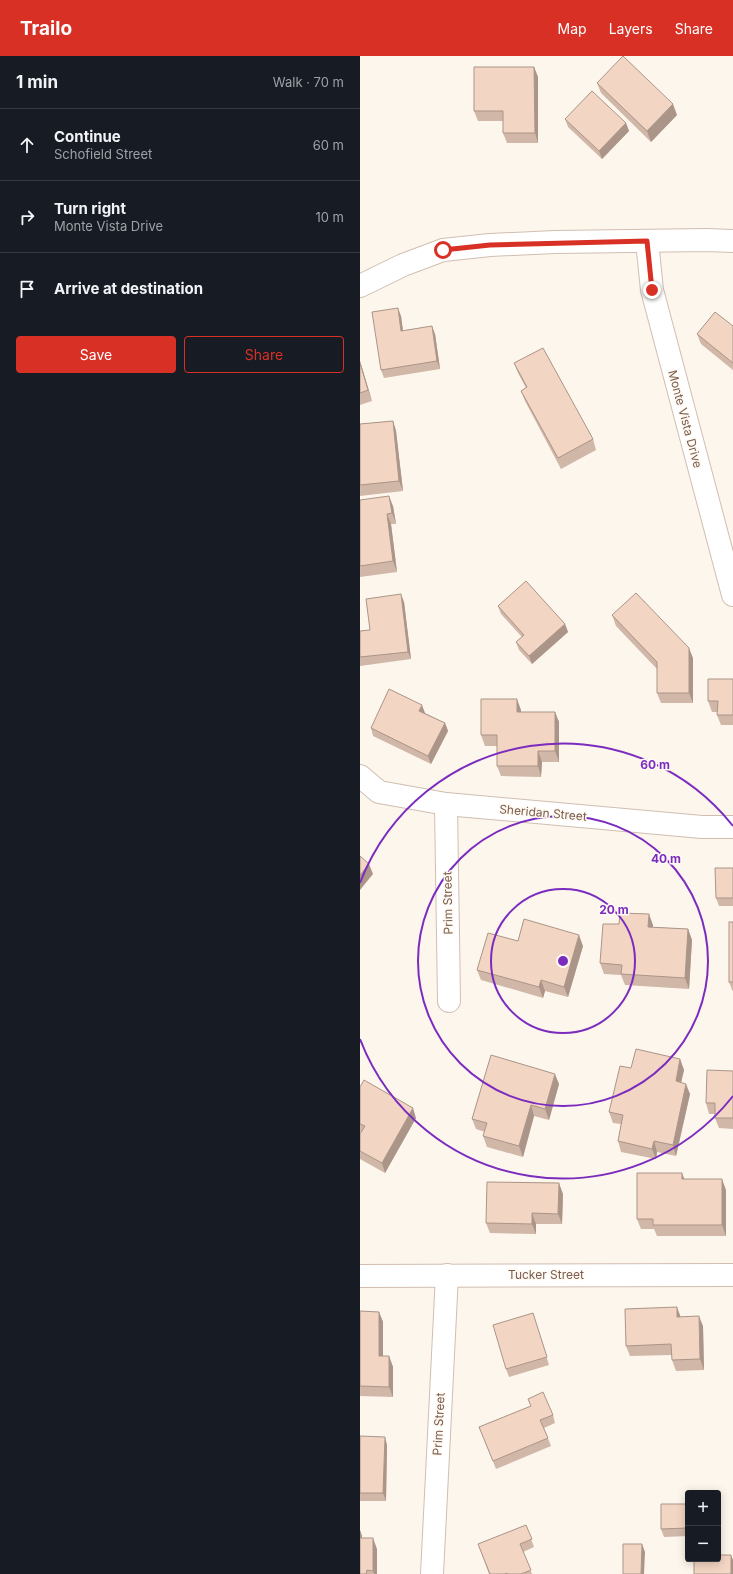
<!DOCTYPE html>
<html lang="en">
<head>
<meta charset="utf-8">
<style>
	body { margin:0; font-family:Inter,sans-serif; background:#20242c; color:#f1f3f6 }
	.controls { position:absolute; right:12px; bottom:12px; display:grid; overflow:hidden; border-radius:4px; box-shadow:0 2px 10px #0003 }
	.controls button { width:36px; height:36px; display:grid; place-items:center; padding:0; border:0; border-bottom:1px solid #363941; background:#171b24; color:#f1f3f6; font:20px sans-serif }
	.stop { position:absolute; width:12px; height:12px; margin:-9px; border:3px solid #d93025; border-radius:50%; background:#fff }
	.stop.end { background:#d93025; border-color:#fff; box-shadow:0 1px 4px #0008 }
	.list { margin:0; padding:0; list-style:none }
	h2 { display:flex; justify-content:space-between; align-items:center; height:52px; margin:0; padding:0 16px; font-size:17px }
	h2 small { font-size:13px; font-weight:400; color:#9ea1a6 }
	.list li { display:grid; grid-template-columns:26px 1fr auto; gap:12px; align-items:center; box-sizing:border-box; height:72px; padding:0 16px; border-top:1px solid #363941 }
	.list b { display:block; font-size:15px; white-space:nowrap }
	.list p { margin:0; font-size:13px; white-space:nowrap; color:#9ea1a6 }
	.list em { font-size:13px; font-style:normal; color:#9ea1a6 }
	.actions { display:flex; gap:8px; padding:12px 16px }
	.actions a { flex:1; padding:9px 0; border:1px solid #d93025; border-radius:4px; text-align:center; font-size:14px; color:#d93025 }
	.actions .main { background:#d93025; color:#fff }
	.icon { flex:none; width:22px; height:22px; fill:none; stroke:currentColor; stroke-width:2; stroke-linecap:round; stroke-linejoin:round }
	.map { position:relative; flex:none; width:373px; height:1518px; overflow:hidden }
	header { display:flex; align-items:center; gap:24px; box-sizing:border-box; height:56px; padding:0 20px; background:#d93025; color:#fff }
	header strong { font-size:19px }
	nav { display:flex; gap:22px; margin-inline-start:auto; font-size:14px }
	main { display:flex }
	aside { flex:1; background:#171b24 }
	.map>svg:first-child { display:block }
</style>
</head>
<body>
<header>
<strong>Trailo</strong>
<nav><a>Map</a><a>Layers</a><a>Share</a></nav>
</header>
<main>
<aside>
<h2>1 min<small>Walk · 70 m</small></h2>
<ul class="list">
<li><svg class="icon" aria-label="ahead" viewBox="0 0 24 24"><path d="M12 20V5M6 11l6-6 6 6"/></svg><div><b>Continue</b><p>Schofield Street</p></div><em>60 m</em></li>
<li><svg class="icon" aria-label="right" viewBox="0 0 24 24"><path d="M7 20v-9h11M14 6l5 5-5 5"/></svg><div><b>Turn right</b><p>Monte Vista Drive</p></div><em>10 m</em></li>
<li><svg class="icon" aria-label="arrive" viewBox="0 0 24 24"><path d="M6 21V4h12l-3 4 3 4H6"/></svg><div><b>Arrive at destination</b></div></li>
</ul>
<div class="actions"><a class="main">Save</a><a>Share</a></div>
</aside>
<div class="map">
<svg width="373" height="1518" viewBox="0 0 373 1518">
	<rect width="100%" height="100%" fill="#fdf6ec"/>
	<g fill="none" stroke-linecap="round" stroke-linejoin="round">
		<g stroke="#d1beb0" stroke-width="24">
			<g id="minor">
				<polyline points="287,185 292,234 373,539"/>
				<polyline points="0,230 43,209 83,194 130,189 195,186 347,184 373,185"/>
				<polyline points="0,720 19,736 86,748 342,771 373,771"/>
				<polyline points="86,748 89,945"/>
				<polyline points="0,1220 373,1219"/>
				<polyline points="72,1518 87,1219"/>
			</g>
		</g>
		<use href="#minor" stroke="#fff" stroke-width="22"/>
	</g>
	<g fill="#d1b7a8">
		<polygon points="174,11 178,21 178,87 147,87 143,77 143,65 118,65 114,55"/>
		<polygon points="237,27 317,59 291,86 241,37"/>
		<polygon points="205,63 266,67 269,75 242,103 208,71"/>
		<polygon points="41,260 43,275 75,278 80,313 24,322 21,314"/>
		<polygon points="373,270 373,314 341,288 337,278"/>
		<polygon points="0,305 12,345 0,349"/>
		<polygon points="154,307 233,383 236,394 201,413 165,345 161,335 166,332 158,317"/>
		<polygon points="33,365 36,375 43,435 0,440 0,368"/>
		<polygon points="0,444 33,450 36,468 31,468 37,516 0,521"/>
		<polygon points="44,546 51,603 0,610 0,575 10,574"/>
		<polygon points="138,550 205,568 208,576 172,608 159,594 156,586 162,581 141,558"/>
		<polygon points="252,559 333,602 333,647 301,647 297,637 297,613 256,570"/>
		<polygon points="373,623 373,669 361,669 357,659 358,656 352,656 348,645"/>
		<polygon points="161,654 161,656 195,656 199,666 199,706 182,706 181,721 141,720 137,710 137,690 125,690 121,679"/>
		<polygon points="65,657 85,667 88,675 71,708 13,680 11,672"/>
		<polygon points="373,812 373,850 359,850 356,842"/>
		<polygon points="373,866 373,936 369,926"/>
		<polygon points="259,868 293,869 293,871 328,873 332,884 329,933 265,929 261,919 244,918 240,907"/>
		<polygon points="158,885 223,890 208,941 185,935 183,942 121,924 117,914"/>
		<polygon points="320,1003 324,1014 321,1026 330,1038 316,1100 297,1096 296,1103 261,1096 258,1085 261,1068 253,1067 249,1056 271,1012"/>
		<polygon points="373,1015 373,1073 359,1072 355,1062 355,1058 349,1058 346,1047"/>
		<polygon points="199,1028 189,1064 174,1060 163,1101 127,1091 123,1080 125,1076 116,1073 112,1063"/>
		<polygon points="0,1031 56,1062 25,1117 0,1103 0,1078 1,1076 0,1076"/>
		<polygon points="324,1123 366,1134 366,1180 297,1180 294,1173 281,1173 277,1163"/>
		<polygon points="203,1138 202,1168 176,1168 176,1178 130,1177 126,1167"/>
		<polygon points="0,1255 19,1256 23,1266 23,1300 29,1300 33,1311 33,1341 0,1340"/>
		<polygon points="173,1257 189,1309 149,1321 146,1313"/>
		<polygon points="320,1261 343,1270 344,1314 316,1315 312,1304 312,1299 270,1300 266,1290"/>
		<polygon points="168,1343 193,1359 195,1367 184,1372 191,1390 136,1413 119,1371 171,1350"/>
		<polygon points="0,1380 27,1389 26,1445 0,1445"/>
		<polygon points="328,1448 328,1480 304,1481 301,1473"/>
		<polygon points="166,1469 174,1491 163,1496 172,1518 129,1518 118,1488"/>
		<polygon points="0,1474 2,1480 2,1482 17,1493 17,1518 0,1518"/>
	</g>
	<g fill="#aa9588">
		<polygon points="174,11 178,21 178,87 175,77"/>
		<polygon points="313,48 317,59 291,86 287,75"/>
		<polygon points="266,67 269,75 242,103 239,95"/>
		<polygon points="38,252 41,260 44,283 41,275"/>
		<polygon points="72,270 75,278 80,313 77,305"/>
		<polygon points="0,305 12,345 8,334 0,307"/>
		<polygon points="33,365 36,375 43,435 39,425"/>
		<polygon points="29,440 33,450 36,468 32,457"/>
		<polygon points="27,458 31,468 37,516 33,505"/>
		<polygon points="41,538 44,546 51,603 48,596"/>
		<polygon points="205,568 208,576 172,608 169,600"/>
		<polygon points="329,592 333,602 333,647 329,637"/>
		<polygon points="157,643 161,654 161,666 157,656"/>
		<polygon points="62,649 65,657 62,663 59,655"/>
		<polygon points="195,656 199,666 199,706 195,695"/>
		<polygon points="85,667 88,675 71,708 68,700"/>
		<polygon points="178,695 182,706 181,721 178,710"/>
		<polygon points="9,808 13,818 0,834 0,819"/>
		<polygon points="289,858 293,869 292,881 288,871"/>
		<polygon points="328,873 332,884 329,933 325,922"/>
		<polygon points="219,879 223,890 208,941 204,931"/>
		<polygon points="181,924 185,935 183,942 179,931"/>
		<polygon points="320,1003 324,1014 319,1036 316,1025"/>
		<polygon points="195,1018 199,1028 189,1064 185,1053"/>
		<polygon points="326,1028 330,1038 316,1100 313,1089"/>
		<polygon points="171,1049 174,1060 163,1101 159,1090"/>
		<polygon points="53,1052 56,1062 25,1117 22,1107"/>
		<polygon points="294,1085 297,1096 296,1103 292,1093"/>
		<polygon points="322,1117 326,1127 322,1123"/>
		<polygon points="362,1123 366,1134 366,1180 362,1169"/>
		<polygon points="199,1127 203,1138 202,1168 198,1158"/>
		<polygon points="172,1157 176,1168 176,1178 172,1168"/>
		<polygon points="317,1251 321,1262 317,1261"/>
		<polygon points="19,1256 23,1266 23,1311 19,1300"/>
		<polygon points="339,1260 343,1270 344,1314 340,1303"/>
		<polygon points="29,1300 33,1311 33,1341 29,1331"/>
		<polygon points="25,1381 27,1389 26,1445 23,1437"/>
		<polygon points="0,1474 2,1480 2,1493 0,1488"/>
		<polygon points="13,1482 17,1493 17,1518 14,1518 13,1515"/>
		<polygon points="282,1488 285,1496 284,1518 281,1518"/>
		<polygon points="371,1499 373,1504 373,1518 371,1518"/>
	</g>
	<g fill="#f3d5c3" stroke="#aa9588">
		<polygon points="263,0 313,48 287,75 237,27"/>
		<polygon points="114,11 174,11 175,77 143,77 143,55 114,55"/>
		<polygon points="232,35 266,67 239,95 205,63"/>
		<polygon points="38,252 41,275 72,270 77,305 21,314 12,256"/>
		<polygon points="355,256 373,270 373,307 337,278"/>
		<polygon points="183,292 233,383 198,402 161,335 167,331 154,307"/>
		<polygon points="0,307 8,334 0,337"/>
		<polygon points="33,365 39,425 0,429 0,368"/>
		<polygon points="29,440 32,457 27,458 33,505 0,510 0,444"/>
		<polygon points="166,525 205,568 169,600 156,586 164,579 138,550"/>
		<polygon points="276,537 329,592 329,637 297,637 297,606 252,559"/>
		<polygon points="41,538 48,596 0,601 0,575 10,574 6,543"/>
		<polygon points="348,623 373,623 373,659 357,659 358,645 348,645"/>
		<polygon points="29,633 62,649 59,655 85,667 68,700 11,672"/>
		<polygon points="121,643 157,643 157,656 195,656 195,695 178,695 178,710 137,710 137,679 121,679"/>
		<polygon points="0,800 9,808 0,819"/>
		<polygon points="355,812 373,812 373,842 356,842"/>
		<polygon points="260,857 289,858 288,871 328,873 325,922 261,918 262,909 240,907 243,868 259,868"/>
		<polygon points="164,863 219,879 204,931 181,924 179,931 117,914 128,877 158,885"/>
		<rect x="369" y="866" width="4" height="60"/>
		<polygon points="276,993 320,1003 316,1025 326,1028 313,1089 294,1085 292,1093 258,1085 263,1059 249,1056 260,1010 271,1012"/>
		<polygon points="131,999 195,1018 185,1053 171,1049 159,1090 123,1080 127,1067 112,1063"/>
		<polygon points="347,1014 373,1015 373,1062 355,1062 355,1047 346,1047"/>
		<polygon points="4,1024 53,1052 22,1107 0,1095 0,1078 5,1070 0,1068 0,1031"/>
		<polygon points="277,1117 322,1117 322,1123 362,1123 362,1169 293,1169 293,1163 277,1163"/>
		<polygon points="127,1126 199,1127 198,1158 172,1157 172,1168 126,1167"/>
		<polygon points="317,1251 317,1261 339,1260 340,1303 312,1304 311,1288 266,1290 265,1253"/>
		<polygon points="0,1255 19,1256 19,1300 29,1300 29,1331 0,1330"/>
		<polygon points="173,1257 187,1301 146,1313 133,1269"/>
		<polygon points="183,1336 193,1359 180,1364 188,1382 133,1405 119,1371 171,1350 168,1343"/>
		<polygon points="0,1380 25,1381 23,1437 0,1437"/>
		<polygon points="301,1448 328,1448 328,1472 301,1473"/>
		<polygon points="166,1469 172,1483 160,1488 171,1514 161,1518 147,1518 147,1517 145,1518 130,1518 118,1488"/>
		<polygon points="0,1482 13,1482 13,1515 7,1514 6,1518 0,1518"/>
		<polygon points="263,1488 282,1488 281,1518 263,1518"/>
		<polygon points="358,1499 371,1499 371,1518 334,1518 334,1503 358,1503"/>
	</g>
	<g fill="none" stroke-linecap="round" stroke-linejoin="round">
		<polyline stroke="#d93025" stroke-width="5" points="83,194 130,189 287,185 292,234"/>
	</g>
	<g fill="none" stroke="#7b2cbf" stroke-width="2">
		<circle cx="203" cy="905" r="72"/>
		<circle cx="203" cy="905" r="145"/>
		<path d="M373 1040A217 217 0 0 1 0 983M0 827A217 217 0 0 1 373 770"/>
	</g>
	<g text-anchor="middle" stroke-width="3" stroke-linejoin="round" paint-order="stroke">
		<g font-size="12" fill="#7a5c4d" stroke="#fffaf3">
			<text transform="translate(325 363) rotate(75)" y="4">Monte Vista Drive</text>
			<text transform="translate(183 757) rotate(5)" y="4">Sheridan Street</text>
			<text transform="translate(88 847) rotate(-91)" y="4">Prim Street</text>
			<text x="186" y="1223">Tucker Street</text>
			<text transform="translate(79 1368) rotate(-87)" y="4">Prim Street</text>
		</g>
	</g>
	<circle cx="203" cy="905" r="6" fill="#7b2cbf" stroke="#fffaf3" stroke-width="2"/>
	<g font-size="12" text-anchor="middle" font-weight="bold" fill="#7b2cbf" stroke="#fffaf3" stroke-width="3" stroke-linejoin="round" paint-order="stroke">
		<text x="295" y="713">60 m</text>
		<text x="306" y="807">40 m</text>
		<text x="254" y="858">20 m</text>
	</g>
</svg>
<div class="controls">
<button>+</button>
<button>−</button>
</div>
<div class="stop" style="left:83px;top:194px"></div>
<div class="stop end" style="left:292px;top:234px"></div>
</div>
</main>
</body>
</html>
